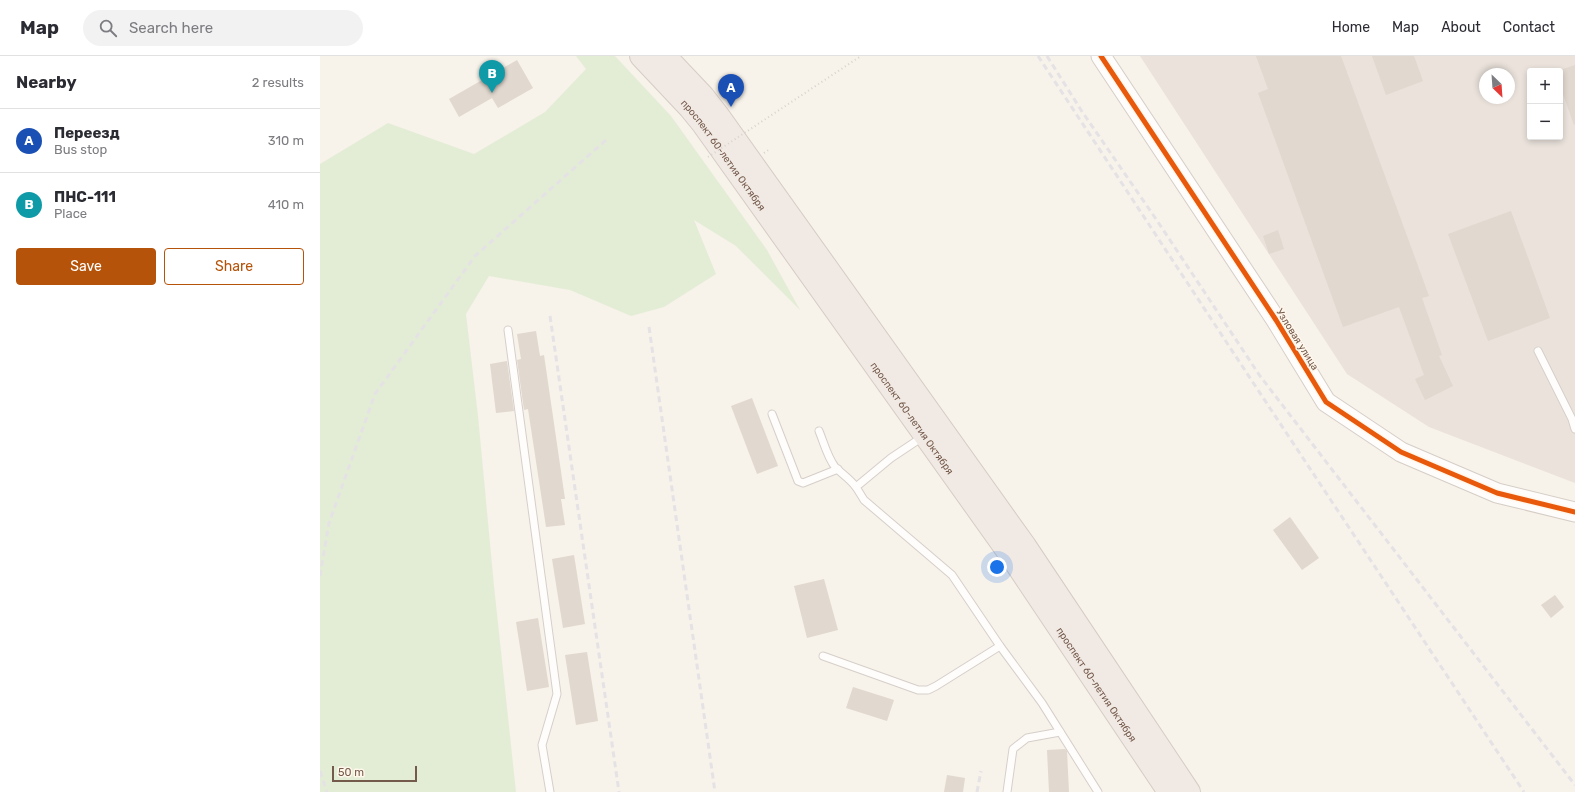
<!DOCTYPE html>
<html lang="en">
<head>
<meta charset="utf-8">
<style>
	body { margin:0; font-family:Rubik,sans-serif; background:#f2f2f3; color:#2b2b33 }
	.controls { position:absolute; right:12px; top:12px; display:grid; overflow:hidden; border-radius:4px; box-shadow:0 2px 6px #0003 }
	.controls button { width:36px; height:36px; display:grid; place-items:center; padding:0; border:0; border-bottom:1px solid #e1e1e2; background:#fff; color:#2b2b33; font:20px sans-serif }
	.compass { position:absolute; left:1159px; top:12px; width:36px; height:36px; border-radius:50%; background:#fff; box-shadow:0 2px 6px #0003; rotate:155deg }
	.scale { position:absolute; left:12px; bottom:10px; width:85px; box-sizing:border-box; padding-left:4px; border:2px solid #745a4b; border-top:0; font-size:11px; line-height:14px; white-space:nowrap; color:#745a4b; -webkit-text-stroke:3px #fff7eb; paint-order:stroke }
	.you { position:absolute; left:677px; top:511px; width:14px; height:14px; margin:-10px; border:3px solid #fff; border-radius:50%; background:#1a73e8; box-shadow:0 0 0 6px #1a73e833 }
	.badge { display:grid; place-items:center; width:26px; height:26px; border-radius:50%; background:#b45309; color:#fff; font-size:13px; font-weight:700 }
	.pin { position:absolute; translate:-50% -33px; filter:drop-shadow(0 1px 2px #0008) }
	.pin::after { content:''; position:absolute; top:21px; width:14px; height:12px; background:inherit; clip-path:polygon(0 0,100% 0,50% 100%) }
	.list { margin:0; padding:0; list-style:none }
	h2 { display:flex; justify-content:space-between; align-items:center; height:52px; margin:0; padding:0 16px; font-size:17px }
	h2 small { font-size:13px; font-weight:400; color:#7c7c81 }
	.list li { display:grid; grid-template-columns:26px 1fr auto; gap:12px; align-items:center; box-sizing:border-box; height:64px; padding:0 16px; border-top:1px solid #e1e1e2 }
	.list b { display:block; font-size:15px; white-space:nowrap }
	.list p { margin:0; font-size:13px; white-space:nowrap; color:#7c7c81 }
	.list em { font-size:13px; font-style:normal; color:#7c7c81 }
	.actions { display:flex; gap:8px; padding:12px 16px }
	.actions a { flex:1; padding:9px 0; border:1px solid #b45309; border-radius:4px; text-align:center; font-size:14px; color:#b45309 }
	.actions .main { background:#b45309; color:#fff }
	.icon { flex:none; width:22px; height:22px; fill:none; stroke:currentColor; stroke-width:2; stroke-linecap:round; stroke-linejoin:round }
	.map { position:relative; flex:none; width:1255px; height:736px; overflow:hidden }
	header { display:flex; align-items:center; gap:24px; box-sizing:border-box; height:56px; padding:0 20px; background:#fff; border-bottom:1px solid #e1e1e2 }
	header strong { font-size:19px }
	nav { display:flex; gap:22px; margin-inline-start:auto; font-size:14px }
	.search { width:280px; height:36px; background:#f2f2f3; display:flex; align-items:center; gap:10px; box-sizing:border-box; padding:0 14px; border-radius:22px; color:#7c7c81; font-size:15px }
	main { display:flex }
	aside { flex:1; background:#fff }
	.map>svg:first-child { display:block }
</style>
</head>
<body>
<header>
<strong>Map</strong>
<div class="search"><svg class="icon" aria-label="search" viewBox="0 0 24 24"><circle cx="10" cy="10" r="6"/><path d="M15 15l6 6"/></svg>Search here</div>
<nav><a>Home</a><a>Map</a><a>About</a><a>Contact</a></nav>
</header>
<main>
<aside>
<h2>Nearby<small>2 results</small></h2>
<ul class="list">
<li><span class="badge" style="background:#1a4fb4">A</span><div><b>Переезд</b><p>Bus stop</p></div><em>310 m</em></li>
<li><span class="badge" style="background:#0f9aa8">B</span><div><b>ПНС-111</b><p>Place</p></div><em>410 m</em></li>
</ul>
<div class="actions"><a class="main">Save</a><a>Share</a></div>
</aside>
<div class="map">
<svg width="1255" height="736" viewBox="0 0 1255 736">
	<rect width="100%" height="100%" fill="#f7f2ea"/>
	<path fill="#eae2db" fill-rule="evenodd" d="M820 0H1255V427L1109 371 1027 318ZM1210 15H1240V81H1210ZM1165 18H1189V42H1165Z"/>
	<polygon fill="#e3edd5" points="256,0 295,0 351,60 447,194 480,254 416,190 374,164 396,218 344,251 311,260 250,234 169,220 146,258 158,360 174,530 196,736 0,736 0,108 68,67 154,98 225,56 266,13"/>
	<g fill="#e1d8cf">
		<polygon points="936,0 1021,0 1109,240 1102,242 1122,299 1119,300 1133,330 1105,344 1095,323 1104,319 1079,251 1023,271 938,37 948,33"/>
		<polygon points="1052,0 1094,0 1103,25 1066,39"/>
		<polygon points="197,4 213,32 178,52 172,42 139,61 129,43"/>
		<polygon points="1255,9 1255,68 1254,69 1240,30 1240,14"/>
		<polygon points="1191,155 1230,262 1168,285 1128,178"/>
		<polygon points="958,174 964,193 949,198 943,180"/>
		<polygon points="216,275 220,300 224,299 245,443 241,443 245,469 226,471 208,353 204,354 197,304 201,303 197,278"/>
		<polygon points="187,305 194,355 176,357 170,308"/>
		<polygon points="432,342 458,410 437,418 411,350"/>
		<polygon points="970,461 999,502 982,514 953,474"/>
		<polygon points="254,499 265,568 243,572 232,503"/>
		<polygon points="504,523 518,574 487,582 474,530"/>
		<polygon points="1235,539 1244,551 1231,562 1221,549"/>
		<polygon points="218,562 229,631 207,635 196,566"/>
		<polygon points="267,596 278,665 256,669 245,599"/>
		<polygon points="533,631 574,644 567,665 526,652"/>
		<polygon points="745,693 747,695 749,736 729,736 727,694"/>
		<polygon points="627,719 645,722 643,736 624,736"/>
	</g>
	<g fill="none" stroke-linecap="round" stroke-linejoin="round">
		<g stroke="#d6cfc9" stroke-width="9">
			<g id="lane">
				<polyline points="188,274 237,638 222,689 230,736"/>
				<polyline points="1218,295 1252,363 1255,373"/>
				<polyline points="452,358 478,425 483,427 518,413"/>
				<path d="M499 375C504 387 507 400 515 411 522 418 529 422 536 431"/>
				<polyline points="604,380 571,402 536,431 544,444 632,519 680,590 722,647 778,736"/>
				<polyline points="503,600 598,634 608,634 616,630 680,590"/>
				<polyline points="687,736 693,693 707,682 740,676"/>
			</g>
		</g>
		<g stroke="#d6cec6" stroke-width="21">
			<polyline id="secondary" points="781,0 956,264 1006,346 1081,396 1177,437 1255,456"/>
		</g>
		<g stroke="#d5ccc6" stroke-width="24">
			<g id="highway">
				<path id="s1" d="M321 0 370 52 383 68 691 500 849 736"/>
				<polyline points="345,0 383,40 397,58 705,490 869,736"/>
			</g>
		</g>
		<polyline stroke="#d9d2ce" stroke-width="2" stroke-dasharray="1 3" stroke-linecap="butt" points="444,97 450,93"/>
		<use href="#lane" stroke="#fefdfc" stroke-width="7"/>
		<use href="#secondary" stroke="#fefdfc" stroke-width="19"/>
		<use href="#highway" stroke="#f1e9e4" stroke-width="22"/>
		<g stroke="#e5e2e5" stroke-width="3" stroke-dasharray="6 4" stroke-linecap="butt">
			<polyline points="718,0 934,328 1204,736"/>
			<polyline points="727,0 761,54 838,166 940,320 1255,729"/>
			<polyline points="230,260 299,736"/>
			<polyline points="329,271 395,736"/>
			<polyline points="0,520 9,467 55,338 155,200 286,84"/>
			<polyline points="0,715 7,736"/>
			<polyline points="657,736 661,715"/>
		</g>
		<polyline stroke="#d9d2ce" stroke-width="2" stroke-dasharray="1 3" stroke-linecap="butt" points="388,101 541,0"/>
		<g stroke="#fff7eb" stroke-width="8">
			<polyline id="cycleway" points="781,0 956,264 1006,346 1081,396 1177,437 1255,456"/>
		</g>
		<use href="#cycleway" stroke="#e8590c" stroke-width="5"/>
	</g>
	<g text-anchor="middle" stroke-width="3" stroke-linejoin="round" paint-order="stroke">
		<g font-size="10" fill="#745a4b" stroke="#fff7eb">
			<text dy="4" stroke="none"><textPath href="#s1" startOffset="129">проспект 60-летия Октября</textPath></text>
			<text transform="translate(978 283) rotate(58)" y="4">Узловая улица</text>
			<text dy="4" stroke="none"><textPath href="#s1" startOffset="453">проспект 60-летия Октября</textPath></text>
			<text dy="4" stroke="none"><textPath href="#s1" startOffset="777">проспект 60-летия Октября</textPath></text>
		</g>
	</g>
</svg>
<div class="controls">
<button>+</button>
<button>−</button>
</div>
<svg class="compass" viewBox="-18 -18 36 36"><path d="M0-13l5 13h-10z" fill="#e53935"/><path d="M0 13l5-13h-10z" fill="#7c7c81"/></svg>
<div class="scale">50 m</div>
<div class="you"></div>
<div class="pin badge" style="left:411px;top:51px;background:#1a4fb4">A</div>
<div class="pin badge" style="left:172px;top:37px;background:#0f9aa8">B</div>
</div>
</main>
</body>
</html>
